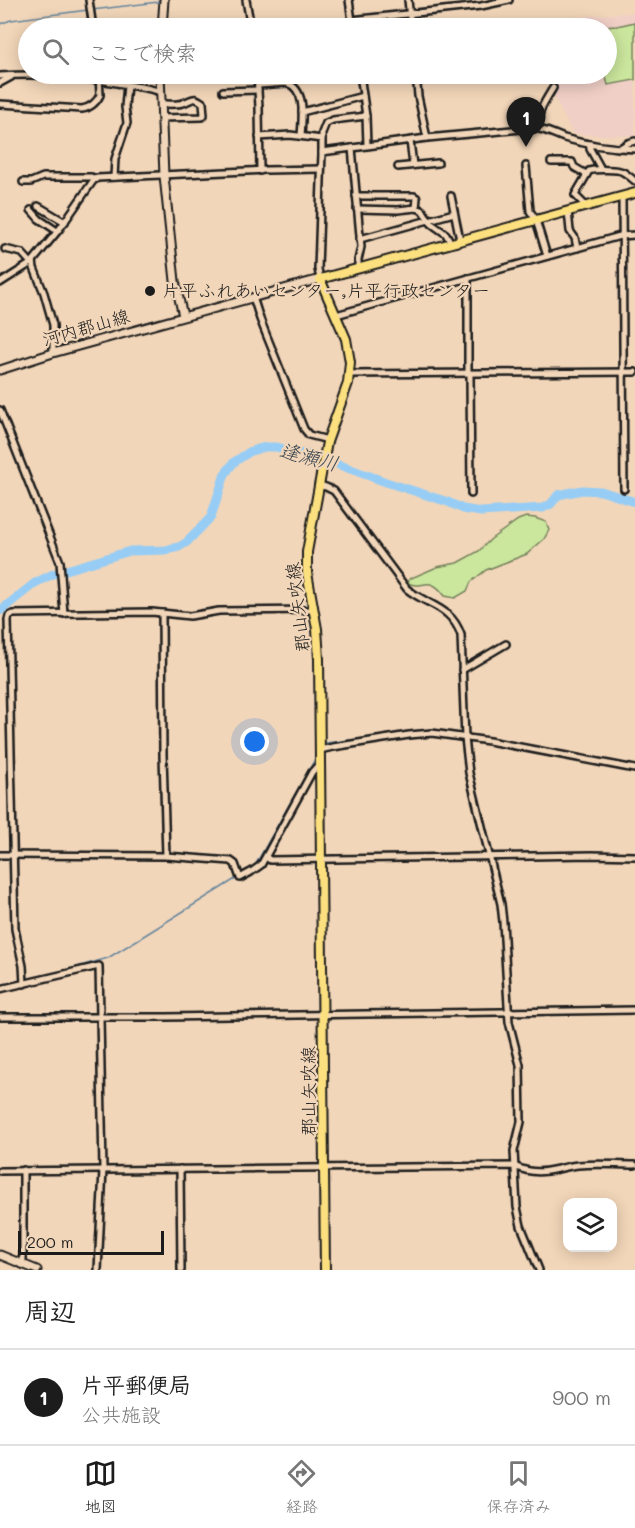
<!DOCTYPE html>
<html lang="ja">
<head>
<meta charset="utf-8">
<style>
	body { margin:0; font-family:Mali,"Klee One",sans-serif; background:#f6f6f6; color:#222 }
	.controls { position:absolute; right:18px; bottom:18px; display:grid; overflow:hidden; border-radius:12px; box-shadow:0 3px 15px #0003 }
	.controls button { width:54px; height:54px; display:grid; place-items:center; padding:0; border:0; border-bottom:2px solid #e0e0e0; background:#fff; color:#222; font:30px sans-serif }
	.scale { position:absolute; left:18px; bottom:15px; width:146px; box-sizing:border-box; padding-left:6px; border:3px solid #1c1c1c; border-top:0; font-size:16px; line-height:21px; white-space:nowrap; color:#1c1c1c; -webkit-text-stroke:4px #f2d6b9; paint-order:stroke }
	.you { position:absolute; left:255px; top:742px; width:21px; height:21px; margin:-15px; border:4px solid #fff; border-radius:50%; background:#1a73e8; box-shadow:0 0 0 9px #1a73e833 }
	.badge { display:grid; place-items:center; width:39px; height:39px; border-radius:50%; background:#1c1c1c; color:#fff; font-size:20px; font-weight:700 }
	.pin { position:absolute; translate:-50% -50px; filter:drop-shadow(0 2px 3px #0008) }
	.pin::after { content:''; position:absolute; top:32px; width:21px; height:18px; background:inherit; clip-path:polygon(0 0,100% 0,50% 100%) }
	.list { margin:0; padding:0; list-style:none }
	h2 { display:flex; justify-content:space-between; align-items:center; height:78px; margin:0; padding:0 24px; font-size:26px }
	h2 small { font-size:20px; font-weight:400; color:#767676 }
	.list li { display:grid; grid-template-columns:39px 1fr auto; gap:18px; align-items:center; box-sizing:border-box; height:96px; padding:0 24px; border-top:2px solid #e0e0e0 }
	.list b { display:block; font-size:22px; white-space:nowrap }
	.list p { margin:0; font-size:20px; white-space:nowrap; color:#767676 }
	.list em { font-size:20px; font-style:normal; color:#767676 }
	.icon { flex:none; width:33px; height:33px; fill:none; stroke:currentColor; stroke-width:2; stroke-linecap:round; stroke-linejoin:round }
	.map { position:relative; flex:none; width:635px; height:1270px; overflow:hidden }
	.search { position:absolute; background:#fff; box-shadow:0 3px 15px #0003; left:18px; right:18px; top:18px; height:66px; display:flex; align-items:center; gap:15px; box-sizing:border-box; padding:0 21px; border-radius:33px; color:#767676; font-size:22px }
	.sheet { height:174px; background:#fff }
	nav { display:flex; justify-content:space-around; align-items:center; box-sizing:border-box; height:84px; border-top:2px solid #e0e0e0; background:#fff; font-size:16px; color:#767676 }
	nav a { display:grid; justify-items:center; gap:3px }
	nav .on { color:#1c1c1c }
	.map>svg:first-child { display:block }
</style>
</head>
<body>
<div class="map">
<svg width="635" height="1270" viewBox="0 0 635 1270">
	<rect width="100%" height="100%" fill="#f2d6b9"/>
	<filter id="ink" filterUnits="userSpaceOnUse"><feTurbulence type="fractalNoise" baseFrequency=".0167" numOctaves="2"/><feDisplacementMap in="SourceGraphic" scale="12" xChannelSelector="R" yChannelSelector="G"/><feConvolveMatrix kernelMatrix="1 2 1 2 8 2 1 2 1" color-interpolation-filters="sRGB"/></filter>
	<g filter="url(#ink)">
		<polygon fill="#f0cfc6" points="635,12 635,136 573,134 544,77 544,74 606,74 606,28 551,28 552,19"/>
		<g fill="#cbe69d" stroke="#74815c" stroke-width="1.5">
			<polygon points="635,22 635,80 608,85 605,74 606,74 606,28 585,28 617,26"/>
			<path d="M526 517 535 518 546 522 549 530 544 539 527 554 486 570 471 582 467 591 455 598 445 596C428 573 423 591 408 583L409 579 437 567 457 563 479 551 491 539 518 520Z"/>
		</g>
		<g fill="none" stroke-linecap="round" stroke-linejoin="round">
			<g stroke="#66869e" stroke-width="1.5">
				<polyline points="92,10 158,2 158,0"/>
				<polyline points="0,24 11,20 88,10"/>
				<polyline points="409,732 437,730 464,734"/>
				<polyline points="468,735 481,737"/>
				<polyline points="324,745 325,743 401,734"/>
				<polyline points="569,754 635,766"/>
				<polyline points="254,867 316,757"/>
				<polyline points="42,977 108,958 237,878"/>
			</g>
			<polyline stroke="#97cdf5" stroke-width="9" points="0,611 35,583 53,574 130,551 166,550 179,547 187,542 211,517 225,474 234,462 251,451 265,447 277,447 291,452 312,455 386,482 448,502 463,509 481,512 543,508 551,504 558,495 582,490 601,491 635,502"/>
			<g stroke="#1c1c1c" stroke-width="10">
				<g id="street">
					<polyline points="89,0 93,28"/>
					<polyline points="246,0 251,28"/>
					<polyline points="349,0 353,28"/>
					<polyline points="408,0 411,28"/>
					<polyline points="351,20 481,6 509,0"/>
					<polyline points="257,74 259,107 260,171"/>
					<polyline points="284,74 285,83"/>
					<polyline points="360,74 366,116 367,145"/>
					<polyline points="416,74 418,96 427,138"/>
					<path d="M0 76C43 73 86 77 128 85 139 87 150 88 160 92"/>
					<polyline points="0,83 11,77"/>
					<path d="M258 85 287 83C307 90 302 119 301 136"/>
					<polyline points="223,91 258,90"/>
					<path d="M0 104 82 109C90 108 97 102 100 95L99 74"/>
					<path d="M161 104C168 104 177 105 183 103 193 100 193 95 203 103L204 115 202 117 162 118"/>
					<polyline points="302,112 363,96"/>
					<path d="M537 128C537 113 545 101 553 88"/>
					<polyline points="259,137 290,135 322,139"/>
					<polyline points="410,141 413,165"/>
					<polyline points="590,144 590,149 601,169"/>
					<polyline points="352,148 361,247 358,260 358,269"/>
					<polyline points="620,148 628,143 635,141"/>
					<polyline points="322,152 322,133 326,123 333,120 366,116"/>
					<polyline points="551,162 572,162 574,167 586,174"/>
					<polyline points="526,166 530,211 536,220 547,256"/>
					<polyline points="398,167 438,163"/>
					<polyline points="114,177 115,159 127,123 125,107 127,85"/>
					<polyline points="23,182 31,182 43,177 91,177 96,179"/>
					<polyline points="356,196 414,196 417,198 416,208"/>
					<polyline points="451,196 460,240"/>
					<polyline points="622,196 624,489"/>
					<polyline points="38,206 65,222"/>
					<path d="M586 206 575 195 589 171C594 169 619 169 623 172 627 174 631 178 635 181"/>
					<polyline points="357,209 398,210 416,208 422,210 432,224 446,234 451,243"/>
					<polyline points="31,210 39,219 57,231"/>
					<polyline points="568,211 570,231 575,238 577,248"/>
					<polyline points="360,239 454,213"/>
					<polyline points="5,249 22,253 31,263"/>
					<polyline points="468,278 468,371 470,375 471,494"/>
					<path d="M320 279 318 269 322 152 427 138 532 128C543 128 553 134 564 138 587 145 611 148 635 149"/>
					<polyline points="0,283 33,262"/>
					<polyline points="253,297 260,319 304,429 309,435 328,440"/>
					<polyline points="336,315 620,236 635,235"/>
					<polyline points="53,353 53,325 44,293 34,268 33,261 61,227 93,181 97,178 266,170 321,169"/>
					<polyline points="349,374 635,372"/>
					<polyline points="0,410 60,562 64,614"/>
					<path d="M318 485 326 487 334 491 407 589C428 606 451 606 461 635L465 738 469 773 501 904 503 922 509 1022 520 1065 521 1122 514 1151 517 1207 521 1226 539 1270"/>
					<polyline points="162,613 163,755 166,856"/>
					<polyline points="462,670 506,644"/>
					<polyline points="320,750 333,747 409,735 432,733 489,741 635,769"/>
					<polyline points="0,855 166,856 231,861 235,864 240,878 251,872 261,865 312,772 320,763"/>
					<polyline points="266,857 270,860 592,855 635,856"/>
					<polyline points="24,984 23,966 15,929 8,620 9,616 13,614 152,612 190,616 219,611 314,610"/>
					<polyline points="0,989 99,966 103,1170 98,1270"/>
					<polyline points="0,1017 167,1017 635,1010"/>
					<polyline points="180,1169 181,1270"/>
					<polyline points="23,1170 23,1265"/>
					<path d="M0 1171 514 1166C541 1178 553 1168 578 1165 597 1163 616 1165 635 1165"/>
				</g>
			</g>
			<g stroke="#1c1c1c" stroke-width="11">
				<g id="secondary">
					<polyline points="162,28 164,0"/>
					<polyline points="160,74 164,176 175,281 183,316"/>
					<polyline points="0,370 53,353 320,279"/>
					<polyline points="0,1255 37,1270"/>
				</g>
			</g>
			<g stroke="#1c1c1c" stroke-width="12">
				<polyline id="primary" points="325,1270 319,659 317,629 307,573 307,552 327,442 348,383 350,362 346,339 320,279 635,193"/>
			</g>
			<use href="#street" stroke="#f2d6b9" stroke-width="5"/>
			<use href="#secondary" stroke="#f2d6b9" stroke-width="7"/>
			<use href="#primary" stroke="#fce080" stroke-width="8"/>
		</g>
	</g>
	<circle fill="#1c1c1c" stroke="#f2d6b9" stroke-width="2" cx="150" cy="291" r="6"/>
	<g text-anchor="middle" stroke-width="4.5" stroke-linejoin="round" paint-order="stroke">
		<g font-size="18" fill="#1c1c1c" stroke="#f2d6b9" text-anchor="start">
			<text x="162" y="297">片平ふれあいセンター,片平行政センター</text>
		</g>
		<g font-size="18" fill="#1c1c1c" stroke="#f2d6b9">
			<text transform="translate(86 328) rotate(-16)" y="6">河内郡山線</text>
			<text transform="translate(298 607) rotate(-97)" y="6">郡山矢吹線</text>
			<text transform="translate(309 1091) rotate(-90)" y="6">郡山矢吹線</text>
		</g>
		<g font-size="20" font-style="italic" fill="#3b4852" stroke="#f2d6b9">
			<text transform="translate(309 457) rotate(14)" y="7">逢瀬川</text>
		</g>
	</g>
</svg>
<div class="controls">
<button><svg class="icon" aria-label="layers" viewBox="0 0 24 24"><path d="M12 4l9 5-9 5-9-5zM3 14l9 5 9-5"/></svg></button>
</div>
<div class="scale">200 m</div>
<div class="you"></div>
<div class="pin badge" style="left:526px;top:147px">1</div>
<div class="search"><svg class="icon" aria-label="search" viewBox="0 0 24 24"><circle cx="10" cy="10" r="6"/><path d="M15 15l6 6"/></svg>ここで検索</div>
</div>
<section class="sheet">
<h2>周辺<small></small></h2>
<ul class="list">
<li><span class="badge">1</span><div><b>片平郵便局</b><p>公共施設</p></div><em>900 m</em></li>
</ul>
</section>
<nav>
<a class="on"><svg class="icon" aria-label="map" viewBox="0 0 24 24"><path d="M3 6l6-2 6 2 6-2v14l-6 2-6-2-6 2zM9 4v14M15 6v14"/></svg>地図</a>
<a><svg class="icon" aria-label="directions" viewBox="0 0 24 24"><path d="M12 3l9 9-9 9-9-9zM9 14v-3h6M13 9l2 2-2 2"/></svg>経路</a>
<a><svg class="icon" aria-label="saved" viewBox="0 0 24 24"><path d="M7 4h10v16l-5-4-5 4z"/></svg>保存済み</a>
</nav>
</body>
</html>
